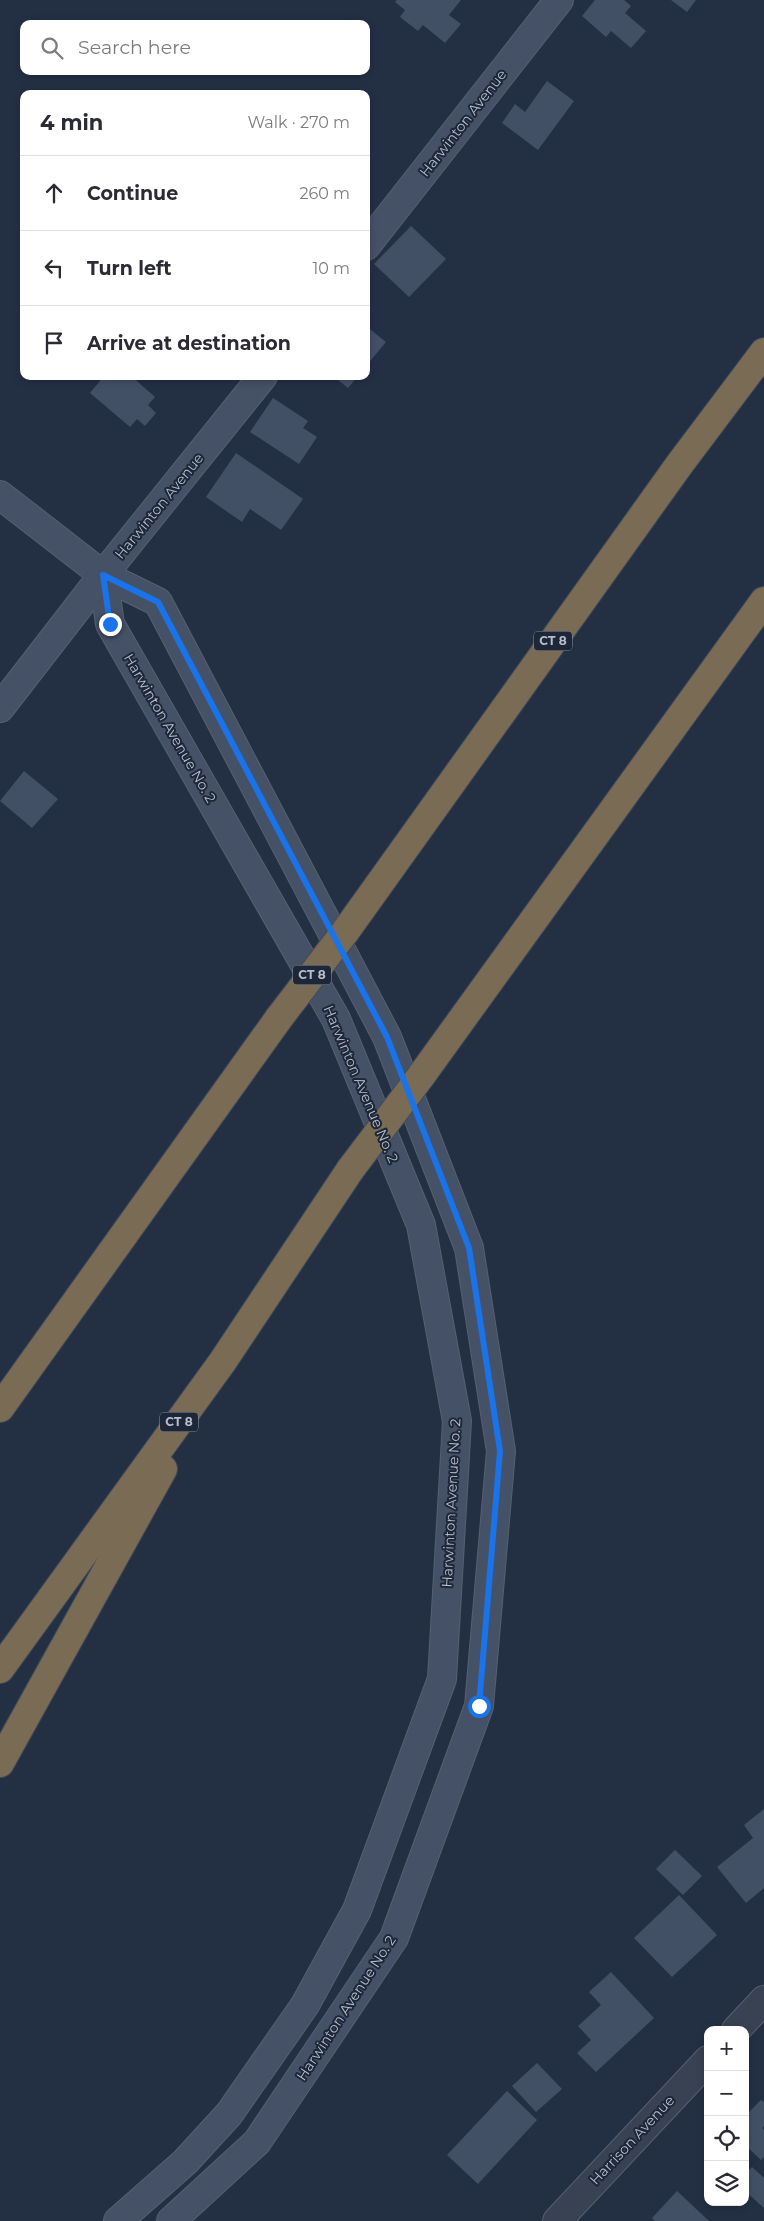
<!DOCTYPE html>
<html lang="en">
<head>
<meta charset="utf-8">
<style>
	body { margin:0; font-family:Montserrat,sans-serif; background:#f2f2f3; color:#2b2b33 }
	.controls { position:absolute; right:15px; bottom:15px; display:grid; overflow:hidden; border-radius:10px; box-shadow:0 2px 8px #0003 }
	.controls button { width:45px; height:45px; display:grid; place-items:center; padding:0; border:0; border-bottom:1px solid #e1e1e2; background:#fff; color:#2b2b33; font:25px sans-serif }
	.stop { position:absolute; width:15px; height:15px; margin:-11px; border:4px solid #1a73e8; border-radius:50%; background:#fff }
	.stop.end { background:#1a73e8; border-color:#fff; box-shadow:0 1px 5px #0008 }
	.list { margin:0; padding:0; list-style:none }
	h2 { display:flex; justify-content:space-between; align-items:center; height:65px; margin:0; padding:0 20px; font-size:21px }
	h2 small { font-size:16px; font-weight:400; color:#7c7c81 }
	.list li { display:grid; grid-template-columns:32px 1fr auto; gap:15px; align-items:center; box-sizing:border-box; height:75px; padding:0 20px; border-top:1px solid #e1e1e2 }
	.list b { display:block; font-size:19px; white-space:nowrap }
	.list em { font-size:16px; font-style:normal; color:#7c7c81 }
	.icon { flex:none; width:28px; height:28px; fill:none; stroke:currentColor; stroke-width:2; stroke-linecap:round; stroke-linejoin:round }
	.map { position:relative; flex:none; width:764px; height:2221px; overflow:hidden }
	.search { position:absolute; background:#fff; box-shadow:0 2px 8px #0003; left:20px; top:20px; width:350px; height:55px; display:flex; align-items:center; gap:12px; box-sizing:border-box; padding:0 18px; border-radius:10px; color:#7c7c81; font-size:19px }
	.panel { position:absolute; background:#fff; box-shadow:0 2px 8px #0003; left:20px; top:90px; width:350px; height:290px; border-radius:10px }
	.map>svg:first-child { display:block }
</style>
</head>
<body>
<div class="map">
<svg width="764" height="2221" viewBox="0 0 764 2221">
	<rect width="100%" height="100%" fill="#233044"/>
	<g fill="#425066">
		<polygon points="397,0 461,0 449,15 461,24 445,43 423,25 418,31 400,17 405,10 395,2"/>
		<polygon points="595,0 624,0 631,6 625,13 646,31 631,48 611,31 606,37 582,16"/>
		<polygon points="671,0 696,0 687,12"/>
		<polygon points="547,81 574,101 538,150 502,123 515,104 525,112"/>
		<polygon points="411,226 446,259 409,297 374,264"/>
		<polygon points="366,326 386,342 366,366"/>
		<polygon points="104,376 131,376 155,397 148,405 156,413 145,426 137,419 130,427 90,393"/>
		<polygon points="333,376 358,376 348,388"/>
		<polygon points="273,398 308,421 303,428 317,437 299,464 250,432"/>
		<polygon points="236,453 303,499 281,530 250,509 242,522 206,497"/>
		<polygon points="24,771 58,799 32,828 0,801"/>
		<polygon points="764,1809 764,1888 746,1903 717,1867 753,1838 744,1825"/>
		<polygon points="675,1850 702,1876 683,1895 656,1869"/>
		<polygon points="679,1895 717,1935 672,1977 634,1938"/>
		<polygon points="611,1972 654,2018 596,2072 577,2053 591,2040 578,2026 601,2005 589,1992"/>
		<polygon points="537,2063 562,2089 536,2112 512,2086"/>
		<polygon points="507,2091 537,2120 478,2184 447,2155"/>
		<polygon points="761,2100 764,2102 764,2126 762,2128 764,2130 764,2157 761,2160 745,2145 745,2116"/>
		<polygon points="752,2167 764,2178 764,2208 745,2191 745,2174"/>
		<polygon points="677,2191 709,2221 655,2221 652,2218"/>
	</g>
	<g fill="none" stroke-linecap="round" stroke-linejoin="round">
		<g stroke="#566070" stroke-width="30">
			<g id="street">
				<polyline points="736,2030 764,2000"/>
				<polyline points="557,2221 708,2060"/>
			</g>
		</g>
		<g stroke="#566070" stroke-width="30">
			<g id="secondary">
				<polyline points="366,246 559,0"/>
				<polyline points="0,495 103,575 158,602 387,1037 469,1248 501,1451 479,1706 394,1938 257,2142 171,2221"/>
				<polyline points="103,575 110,624 336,1019 421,1225 457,1421 442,1679 357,1910 305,2005 229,2114 185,2162 118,2221"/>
				<polyline points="0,708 103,575 263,376"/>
			</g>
		</g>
		<g stroke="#404a5a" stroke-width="30">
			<g id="highway">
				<polyline points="345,932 679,465 764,352"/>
				<polyline points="421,1076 764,601"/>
				<polyline points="0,1408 279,1018"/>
				<polyline points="0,1669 223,1361 350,1170"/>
				<polyline points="0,1763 163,1469"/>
			</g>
		</g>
		<use href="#street" stroke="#384253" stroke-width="28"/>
		<use href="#secondary" stroke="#455166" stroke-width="28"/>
		<use href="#highway" stroke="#7a6c54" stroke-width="28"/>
		<g stroke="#404a5a" stroke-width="30" stroke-linecap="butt">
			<g id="highway-bridge">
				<polyline points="279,1018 345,932"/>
				<polyline points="350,1170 421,1076"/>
			</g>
		</g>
		<use href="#highway-bridge" stroke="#7a6c54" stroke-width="28"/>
	</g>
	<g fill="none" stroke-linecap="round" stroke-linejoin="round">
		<polyline stroke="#1a73e8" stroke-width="6" points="110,624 103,575 158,602 387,1037 469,1248 500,1451 479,1706"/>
	</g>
	<g text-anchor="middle" stroke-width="4" stroke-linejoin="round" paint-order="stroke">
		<g fill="#1d2738" stroke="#8791a0" stroke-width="1">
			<rect x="534" y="631.5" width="38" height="19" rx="4"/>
			<rect x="293" y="965.5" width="38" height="19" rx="4"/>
			<rect x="160" y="1412.5" width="38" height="19" rx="4"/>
		</g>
		<g font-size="12" font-weight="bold" fill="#b5becd">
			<text x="553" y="645">CT 8</text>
			<text x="312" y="979">CT 8</text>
			<text x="179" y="1426">CT 8</text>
		</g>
		<g font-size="14" fill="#b5becd" stroke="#1d2738">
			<text transform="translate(463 123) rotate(-52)" y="5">Harwinton Avenue</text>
			<text transform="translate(159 506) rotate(-51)" y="5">Harwinton Avenue</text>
			<text transform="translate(170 728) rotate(60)" y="5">Harwinton Avenue No. 2</text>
			<text transform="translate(361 1084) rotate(67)" y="5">Harwinton Avenue No. 2</text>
			<text transform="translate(451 1503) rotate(-87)" y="5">Harwinton Avenue No. 2</text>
			<text transform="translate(346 2008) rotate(-57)" y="5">Harwinton Avenue No. 2</text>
			<text transform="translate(632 2140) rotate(-47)" y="5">Harrison Avenue</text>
		</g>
	</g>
</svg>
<div class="controls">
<button>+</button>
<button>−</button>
<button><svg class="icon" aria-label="locate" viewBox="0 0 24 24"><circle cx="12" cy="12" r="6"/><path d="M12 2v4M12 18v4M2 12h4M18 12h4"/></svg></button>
<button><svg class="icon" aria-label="layers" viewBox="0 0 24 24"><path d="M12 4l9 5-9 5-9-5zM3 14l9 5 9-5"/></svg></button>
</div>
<div class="stop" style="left:479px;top:1706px"></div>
<div class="stop end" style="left:110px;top:624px"></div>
<div class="search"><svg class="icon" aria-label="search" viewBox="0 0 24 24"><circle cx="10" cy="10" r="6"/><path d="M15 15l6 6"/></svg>Search here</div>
<section class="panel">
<h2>4 min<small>Walk · 270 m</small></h2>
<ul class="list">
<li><svg class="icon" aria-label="ahead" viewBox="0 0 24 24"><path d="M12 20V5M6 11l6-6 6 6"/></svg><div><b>Continue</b></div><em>260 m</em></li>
<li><svg class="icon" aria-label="left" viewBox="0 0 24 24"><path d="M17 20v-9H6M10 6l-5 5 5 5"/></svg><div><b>Turn left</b></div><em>10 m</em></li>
<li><svg class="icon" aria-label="arrive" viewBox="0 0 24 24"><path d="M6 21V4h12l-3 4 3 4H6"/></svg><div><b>Arrive at destination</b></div></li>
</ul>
</section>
</div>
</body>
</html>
